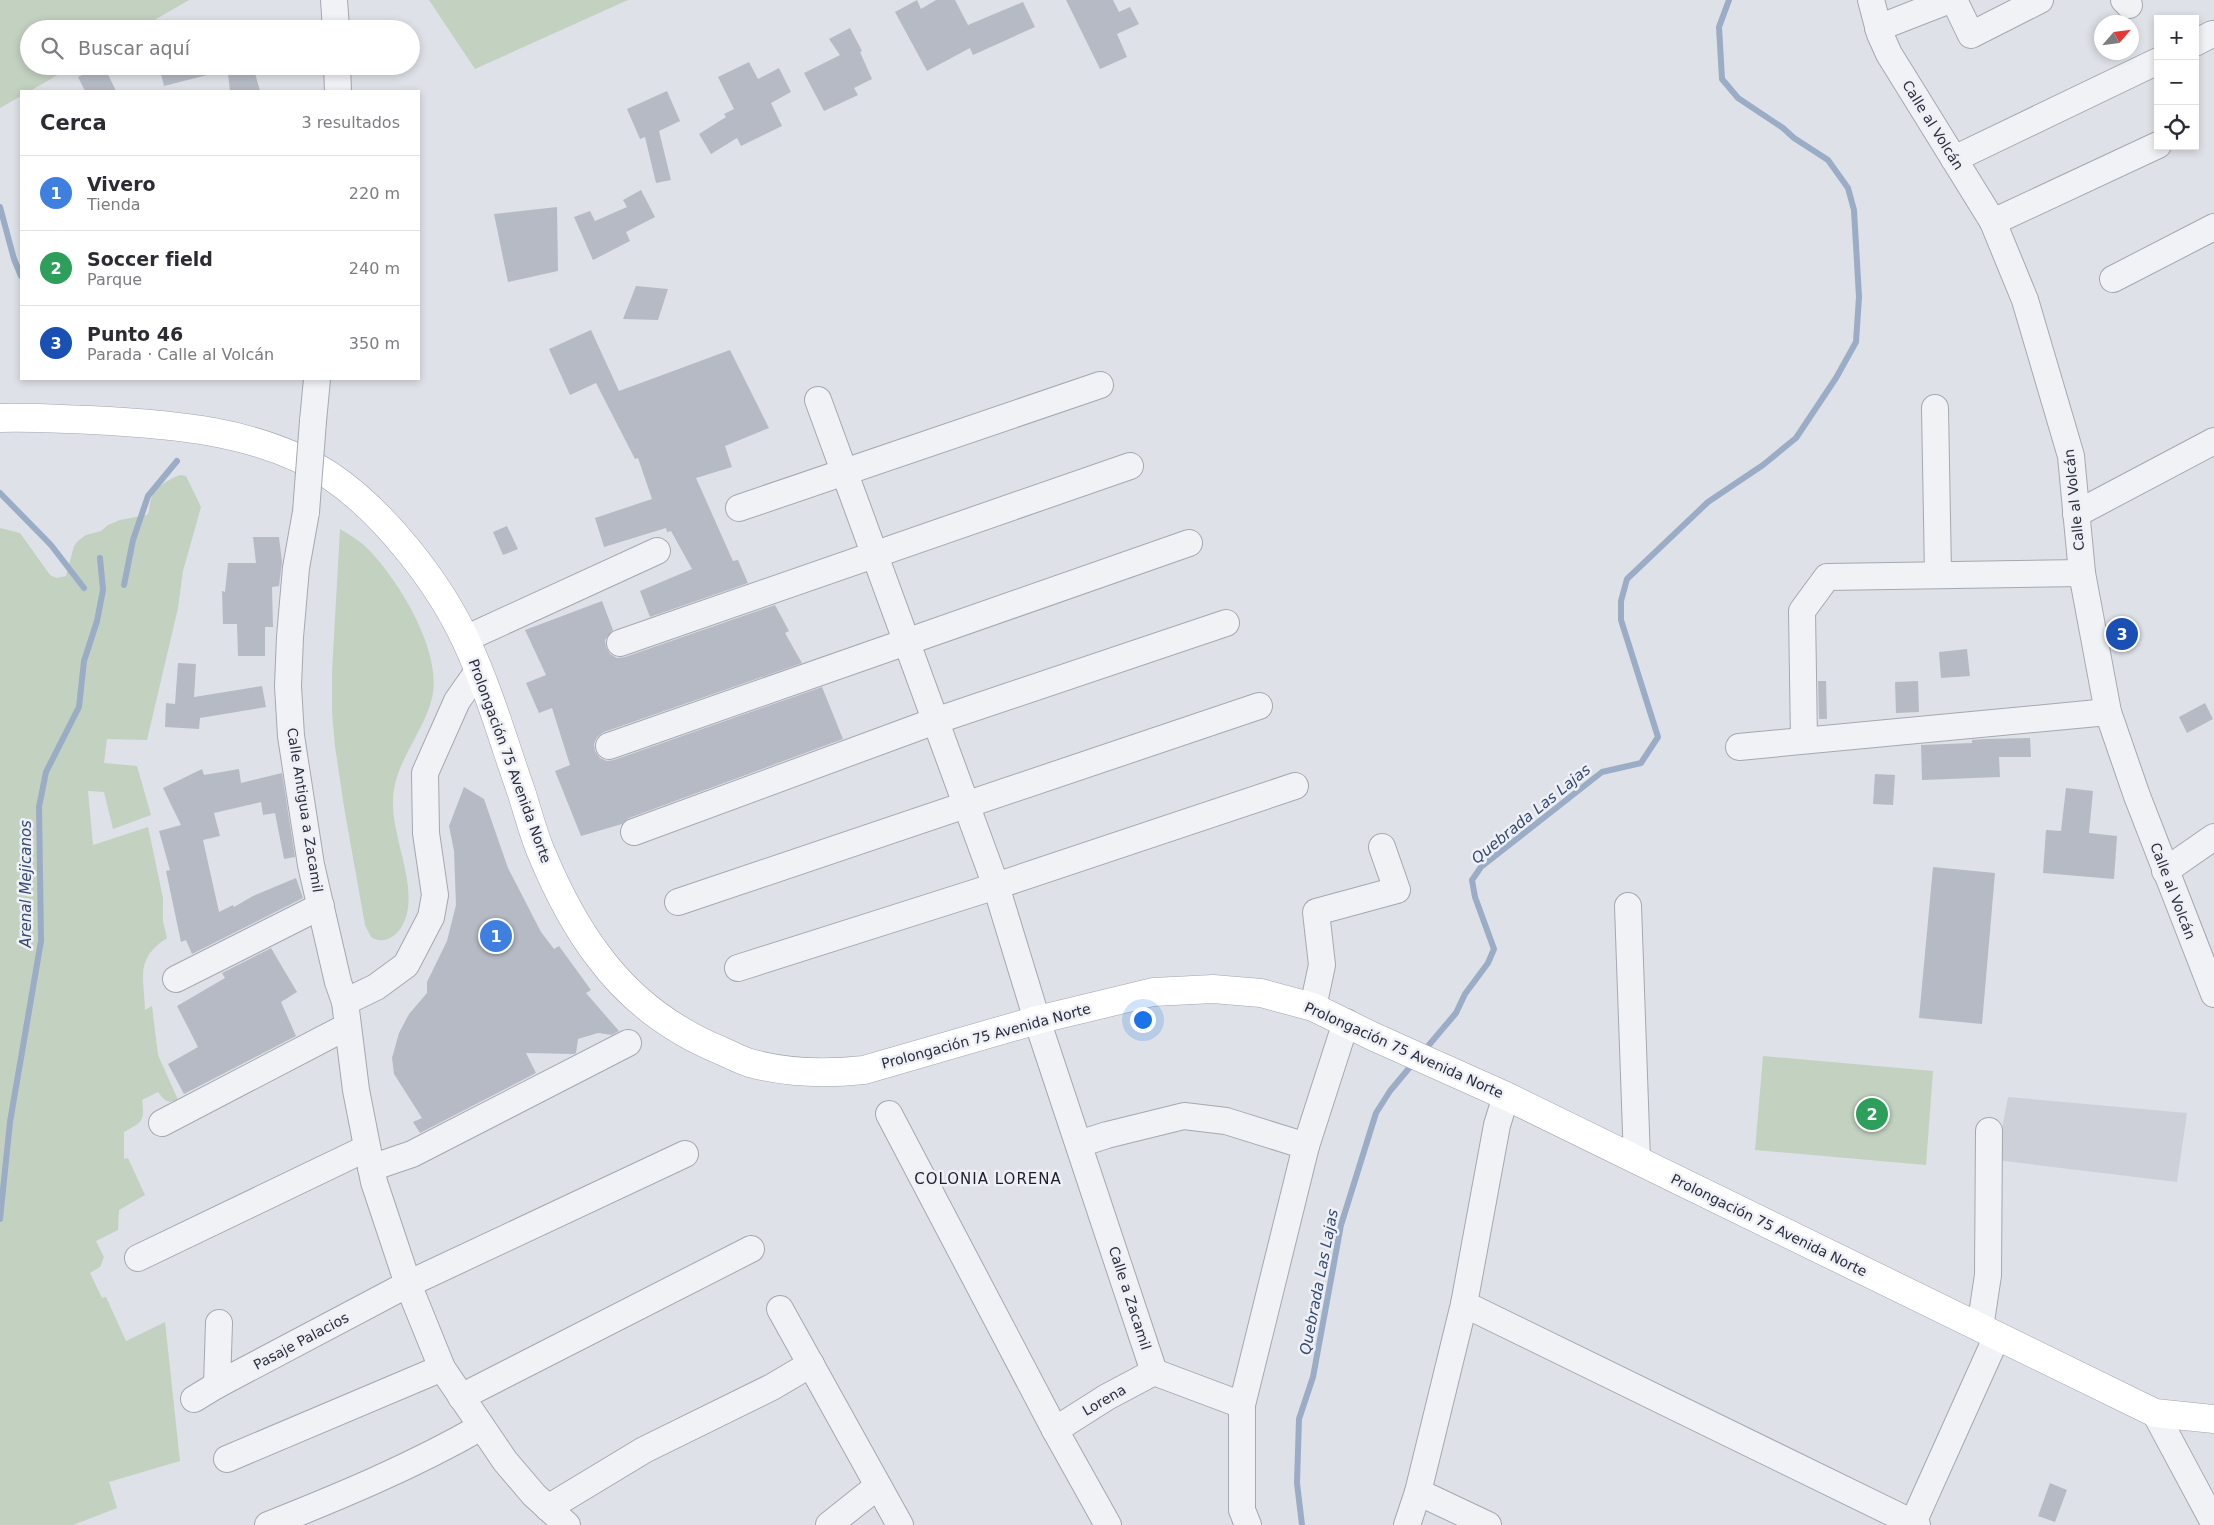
<!DOCTYPE html>
<html lang="es">
<head>
<meta charset="utf-8">
<style>
	body { margin:0; font-family:"DejaVu Sans",sans-serif; background:#f7f7f7; color:#2b2b33 }
	.controls { position:absolute; right:15px; top:15px; display:grid; overflow:hidden; border-radius:0px; box-shadow:0 2px 8px #0003 }
	.controls button { width:45px; height:45px; display:grid; place-items:center; padding:0; border:0; border-bottom:1px solid #e1e1e2; background:#fff; color:#2b2b33; font:25px sans-serif }
	.compass { position:absolute; left:2094px; top:15px; width:45px; height:45px; border-radius:50%; background:#fff; box-shadow:0 2px 8px #0003; rotate:62deg }
	.you { position:absolute; left:1142px; top:1019px; width:18px; height:18px; margin:-12px; border:4px solid #fff; border-radius:50%; background:#1a73e8; box-shadow:0 0 0 8px #1a73e833 }
	.badge { display:grid; place-items:center; width:32px; height:32px; border-radius:50%; background:#d93025; color:#fff; font-size:16px; font-weight:700 }
	.pin { position:absolute; translate:-50% -50%; border:2px solid #fff; box-shadow:0 1px 5px #0006 }
	.list { margin:0; padding:0; list-style:none }
	h2 { display:flex; justify-content:space-between; align-items:center; height:65px; margin:0; padding:0 20px; font-size:21px }
	h2 small { font-size:16px; font-weight:400; color:#7c7c81 }
	.list li { display:grid; grid-template-columns:32px 1fr auto; gap:15px; align-items:center; box-sizing:border-box; height:75px; padding:0 20px; border-top:1px solid #e1e1e2 }
	.list b { display:block; font-size:19px; white-space:nowrap }
	.list p { margin:0; font-size:16px; white-space:nowrap; color:#7c7c81 }
	.list em { font-size:16px; font-style:normal; color:#7c7c81 }
	.icon { flex:none; width:28px; height:28px; fill:none; stroke:currentColor; stroke-width:2; stroke-linecap:round; stroke-linejoin:round }
	.map { position:relative; flex:none; width:2214px; height:1525px; overflow:hidden }
	.search { position:absolute; background:#fff; box-shadow:0 2px 8px #0003; left:20px; top:20px; width:400px; height:55px; display:flex; align-items:center; gap:12px; box-sizing:border-box; padding:0 18px; border-radius:28px; color:#7c7c81; font-size:19px }
	.panel { position:absolute; background:#fff; box-shadow:0 2px 8px #0003; left:20px; top:90px; width:400px; height:290px; border-radius:0px }
	.map>svg:first-child { display:block }
</style>
</head>
<body>
<div class="map">
<svg width="2214" height="1525" viewBox="0 0 2214 1525">
	<rect width="100%" height="100%" fill="#dee1e7"/>
	<polygon fill="#cdd0d9" points="2008,1097 2187,1113 2177,1182 1996,1160"/>
	<g fill="#c3d1c0">
		<polygon points="0,0 189,0 139,29 29,29 29,66 73,66 30,91 21,91 21,96 0,108"/>
		<polygon points="429,0 628,0 475,69"/>
		<path d="M180 475 186 476 201 507 183 571 178 608 147 740 107 739 104 763 137 766 151 815 113 829 104 792 88 791 93 845 148 827 163 898V921L167 938C135 959 144 976 145 1010L152 1006 158 1055 178 1100C167 1104 164 1100 158 1092L142 1100C145 1122 142 1122 124 1132V1159L128 1158 145 1195 119 1210 118 1230 96 1241 104 1257 100 1267 90 1273 102 1298 106 1297 126 1341 165 1322 180 1461 109 1482 117 1508 73 1525H0V528L20 533 50 575 57 578 66 576 74 546 79 540 86 535 101 531 108 525 120 520 147 515C150 510 149 509 150 503 152 489 167 480 180 475Z"/>
		<path d="M340 529C350 535 360 541 368 549 399 581 443 652 432 698 423 735 392 764 393 804 393 842 421 893 402 926 396 937 383 945 371 937L365 925 344 807 335 746 332 712V672Z"/>
		<polygon points="1763,1056 1933,1071 1926,1165 1755,1150"/>
	</g>
	<g fill="none" stroke-linecap="round" stroke-linejoin="round">
		<g stroke="#9bacc6" stroke-width="6">
			<polyline points="0,207 14,259 21,276"/>
			<polyline points="0,493 51,545 84,588"/>
			<polyline points="124,585 133,540 148,496 177,461"/>
			<polyline points="1423,1052 1456,1013 1465,994 1488,963 1494,949 1475,897 1472,880 1481,867 1602,772 1641,763 1658,737 1621,620 1621,601 1627,579 1708,502 1763,465 1796,438 1836,378 1856,342 1859,297 1854,210 1848,188 1828,160 1794,138 1783,128 1738,98 1722,79 1719,27 1729,0"/>
			<polyline points="0,1219 10,1122 41,941 39,807 46,772 79,707 84,661 97,621 103,590 100,558"/>
			<polyline points="1302,1525 1297,1483 1299,1419 1313,1377 1341,1225 1376,1113 1390,1091 1415,1061"/>
		</g>
	</g>
	<g fill="#b6bac4">
		<polygon points="917,0 921,9 936,0 955,0 968,25 1023,2 1035,27 973,55 970,48 927,71 895,12"/>
		<polygon points="1066,0 1113,0 1119,12 1130,7 1139,24 1117,34 1127,57 1100,69"/>
		<polygon points="850,28 862,51 860,52 872,79 854,88 858,95 824,111 804,73 840,55 829,39"/>
		<polygon points="749,62 758,79 779,68 791,92 771,103 782,126 741,146 737,138 711,154 699,134 726,117 724,114 734,109 718,77"/>
		<polygon points="100,66 104,66 116,91 85,91 78,77"/>
		<polygon points="159,66 218,66 219,72 164,86"/>
		<polygon points="227,66 253,66 260,91 230,91"/>
		<polygon points="667,91 680,121 659,131 671,180 656,183 645,137 640,139 627,109"/>
		<polygon points="641,190 655,217 626,232 630,241 593,260 574,217 590,211 595,221 627,207 623,200"/>
		<polygon points="557,207 558,271 508,282 494,214"/>
		<polygon points="636,286 668,289 658,320 623,319"/>
		<polygon points="591,330 619,391 730,350 769,428 725,446 732,467 696,478 733,561 738,560 748,583 650,617 640,591 692,569 671,531 667,532 666,528 604,547 595,518 652,499 638,458 635,459 596,383 570,395 549,349"/>
		<polygon points="507,526 518,549 503,555 493,532"/>
		<polygon points="253,537 279,537 282,562 279,586 272,587 273,627 265,627 265,656 238,656 237,624 223,624 222,591 225,592 228,563 256,563"/>
		<polygon points="602,601 613,630 605,640 606,647 610,654 617,658 625,657 775,605 789,631 785,633 802,663 604,732 597,737 594,744 595,751 600,758 607,761 614,760 822,687 843,739 629,818 622,824 581,836 555,771 570,765 552,708 539,713 526,683 546,675 525,630"/>
		<polygon points="1967,649 1970,676 1941,678 1939,652"/>
		<polygon points="178,663 196,664 194,697 262,686 266,707 200,718 199,729 165,727 166,703 175,704"/>
		<polygon points="1818,681 1826,681 1827,719 1819,719"/>
		<polygon points="1918,681 1919,712 1896,713 1895,682"/>
		<polygon points="2205,703 2213,719 2187,733 2179,717"/>
		<polygon points="2030,738 2031,757 1999,757 2000,777 1922,780 1921,745 1972,743 1972,740 1986,739"/>
		<polygon points="202,769 204,775 239,769 241,783 282,773 295,857 284,859 275,813 263,815 261,802 214,813 220,836 203,840 219,912 233,905 234,907 253,896 296,878 303,898 192,954 186,940 181,942 166,871 170,870 159,831 181,825 163,788"/>
		<polygon points="1875,774 1895,775 1893,805 1873,804"/>
		<polygon points="464,787 484,799 508,868 541,932 554,949 559,946 591,990 586,993 619,1031 612,1035 598,1033 578,1039 576,1053 574,1054 526,1053 536,1073 420,1133 413,1122 422,1118 394,1074 392,1058 399,1033 409,1014 427,993 427,982 447,941 456,905 454,851 449,826"/>
		<polygon points="2066,788 2093,791 2089,833 2117,836 2114,879 2043,873 2046,830 2061,831"/>
		<polygon points="1933,867 1995,873 1982,1024 1919,1018"/>
		<polygon points="271,948 297,992 281,1002 296,1036 184,1094 168,1064 198,1047 177,1006 225,978 222,973"/>
		<polygon points="2050,1483 2067,1490 2055,1522 2038,1516"/>
	</g>
	<g fill="none" stroke-linecap="round" stroke-linejoin="round">
		<g stroke="#a4a8b1" stroke-width="28">
			<g id="minor">
				<polyline points="334,0 336,29"/>
				<polyline points="1871,0 1880,34 1889,54 1993,222 2025,300 2071,456 2082,573 2108,712 2137,796 2214,994"/>
				<polyline points="1954,0 1971,35 2040,0"/>
				<polyline points="2124,0 2129,5"/>
				<polyline points="1878,28 1950,0"/>
				<polyline points="2195,43 2212,34"/>
				<polyline points="337,66 338,91"/>
				<polyline points="1954,159 2158,61"/>
				<polyline points="1993,222 2158,145"/>
				<polyline points="2113,279 2214,227"/>
				<polyline points="818,400 996,886 1037,1020 1154,1372 1242,1405"/>
				<polyline points="1935,408 1938,574"/>
				<polyline points="313,421 317,379"/>
				<polyline points="739,508 1100,385"/>
				<polyline points="306,512 296,568 290,637 288,686 291,736 311,865 338,982 345,1002 356,1090 374,1182 408,1284 442,1368 505,1461 534,1495 567,1525"/>
				<polyline points="2076,514 2214,441"/>
				<polyline points="465,639 657,551"/>
				<polyline points="620,643 1130,466"/>
				<polyline points="1804,740 1802,611 1827,577 2082,573"/>
				<polyline points="609,746 1189,543"/>
				<polyline points="1739,747 2108,712"/>
				<polyline points="634,832 935,721 1226,623"/>
				<polyline points="2165,871 2214,837"/>
				<polyline points="678,902 1259,706"/>
				<polyline points="1628,906 1637,1160"/>
				<polyline points="738,968 996,886 1295,786"/>
				<polyline points="176,979 321,906"/>
				<polyline points="345,1002 376,987 406,965 431,917 435,895 426,833 425,773 457,701 478,671"/>
				<polyline points="1313,1007 1322,965 1316,912 1397,890 1382,847"/>
				<polyline points="889,1114 1055,1430 1108,1525"/>
				<polyline points="162,1123 346,1027"/>
				<polyline points="1079,1144 1107,1135 1184,1116 1226,1121 1306,1146"/>
				<polyline points="371,1168 412,1154 628,1043"/>
				<polyline points="138,1258 367,1148"/>
				<polyline points="1464,1304 1917,1525"/>
				<polyline points="780,1309 900,1525"/>
				<polyline points="1980,1328 1988,1275 1989,1131"/>
				<polyline points="217,1385 219,1323"/>
				<polyline points="461,1397 751,1249"/>
				<polyline points="194,1399 217,1385 408,1284 685,1154"/>
				<polyline points="2155,1413 2214,1523"/>
				<polyline points="1055,1430 1107,1397 1154,1372"/>
				<polyline points="227,1459 442,1368"/>
				<polyline points="1418,1492 1488,1525"/>
				<polyline points="548,1508 644,1450 772,1387 811,1364"/>
				<path d="M268 1525C341 1496 413 1466 481 1427"/>
				<polyline points="829,1525 878,1486"/>
				<polyline points="1248,1525 1242,1510 1242,1405 1306,1146 1346,1022"/>
				<polyline points="1407,1525 1418,1492 1464,1304 1497,1125 1506,1096"/>
				<polyline points="1912,1525 1997,1336"/>
			</g>
		</g>
		<g stroke="#9ea4b2" stroke-width="29">
			<path id="major" d="M0 418C30 417 60 419 90 420 171 424 259 430 329 475 383 511 439 582 466 641 489 690 504 743 522 794 528 813 533 833 541 852 556 888 575 926 599 957 631 1000 673 1031 722 1051 731 1055 740 1060 750 1063 786 1073 826 1074 864 1070L1037 1020 1153 992 1213 989 1261 993 1313 1007 1372 1036 1506 1096 2155 1413 2214 1419"/>
		</g>
		<use href="#minor" stroke="#f1f2f6" stroke-width="26"/>
		<use href="#major" stroke="#fff" stroke-width="28"/>
		<g stroke="#a4a8b1" stroke-width="28" stroke-linecap="butt">
			<polyline id="minor-bridge" points="306,512 313,421"/>
		</g>
		<use href="#minor-bridge" stroke="#f1f2f6" stroke-width="26"/>
	</g>
	<g text-anchor="middle" stroke-width="5" stroke-linejoin="round" paint-order="stroke">
		<g font-size="14" fill="#282e3d" stroke="#eef0f5">
			<text transform="translate(1933 125) rotate(58)" y="5">Calle al Volcán</text>
			<text transform="translate(2074 500) rotate(-96)" y="5">Calle al Volcán</text>
			<text transform="translate(510 761) rotate(70)" y="5">Prolongación 75 Avenida Norte</text>
			<text transform="translate(305 810) rotate(81)" y="5">Calle Antigua a Zacamil</text>
			<text transform="translate(2173 891) rotate(69)" y="5">Calle al Volcán</text>
			<text transform="translate(986 1036) rotate(-15)" y="5">Prolongación 75 Avenida Norte</text>
			<text transform="translate(1404 1050) rotate(24)" y="5">Prolongación 75 Avenida Norte</text>
			<text transform="translate(1769 1225) rotate(26)" y="5">Prolongación 75 Avenida Norte</text>
			<text transform="translate(1130 1298) rotate(72)" y="5">Calle a Zacamil</text>
			<text transform="translate(301 1341) rotate(-28)" y="5">Pasaje Palacios</text>
			<text transform="translate(1104 1400) rotate(-30)" y="5">Lorena</text>
		</g>
		<g font-size="15" font-style="italic" fill="#344970" stroke="#eef0f5">
			<text transform="translate(1531 814) rotate(-39)" y="5">Quebrada Las Lajas</text>
			<text transform="translate(26 884) rotate(-90)" y="5">Arenal Mejicanos</text>
			<text transform="translate(1319 1282) rotate(-79)" y="5">Quebrada Las Lajas</text>
		</g>
		<g font-size="15" letter-spacing="1" fill="#1a1f2e" stroke="#eef0f5">
			<text x="988" y="1184">COLONIA LORENA</text>
		</g>
	</g>
</svg>
<div class="controls">
<button>+</button>
<button>−</button>
<button><svg class="icon" aria-label="locate" viewBox="0 0 24 24"><circle cx="12" cy="12" r="6"/><path d="M12 2v4M12 18v4M2 12h4M18 12h4"/></svg></button>
</div>
<svg class="compass" viewBox="-18 -18 36 36"><path d="M0-13l5 13h-10z" fill="#e53935"/><path d="M0 13l5-13h-10z" fill="#7c7c81"/></svg>
<div class="you"></div>
<div class="pin badge" style="left:496px;top:936px;background:#3f7fe0">1</div>
<div class="pin badge" style="left:1872px;top:1114px;background:#2e9e5b">2</div>
<div class="pin badge" style="left:2122px;top:634px;background:#1a4fb4">3</div>
<div class="search"><svg class="icon" aria-label="search" viewBox="0 0 24 24"><circle cx="10" cy="10" r="6"/><path d="M15 15l6 6"/></svg>Buscar aquí</div>
<section class="panel">
<h2>Cerca<small>3 resultados</small></h2>
<ul class="list">
<li><span class="badge" style="background:#3f7fe0">1</span><div><b>Vivero</b><p>Tienda</p></div><em>220 m</em></li>
<li><span class="badge" style="background:#2e9e5b">2</span><div><b>Soccer field</b><p>Parque</p></div><em>240 m</em></li>
<li><span class="badge" style="background:#1a4fb4">3</span><div><b>Punto 46</b><p>Parada · Calle al Volcán</p></div><em>350 m</em></li>
</ul>
</section>
</div>
</body>
</html>
